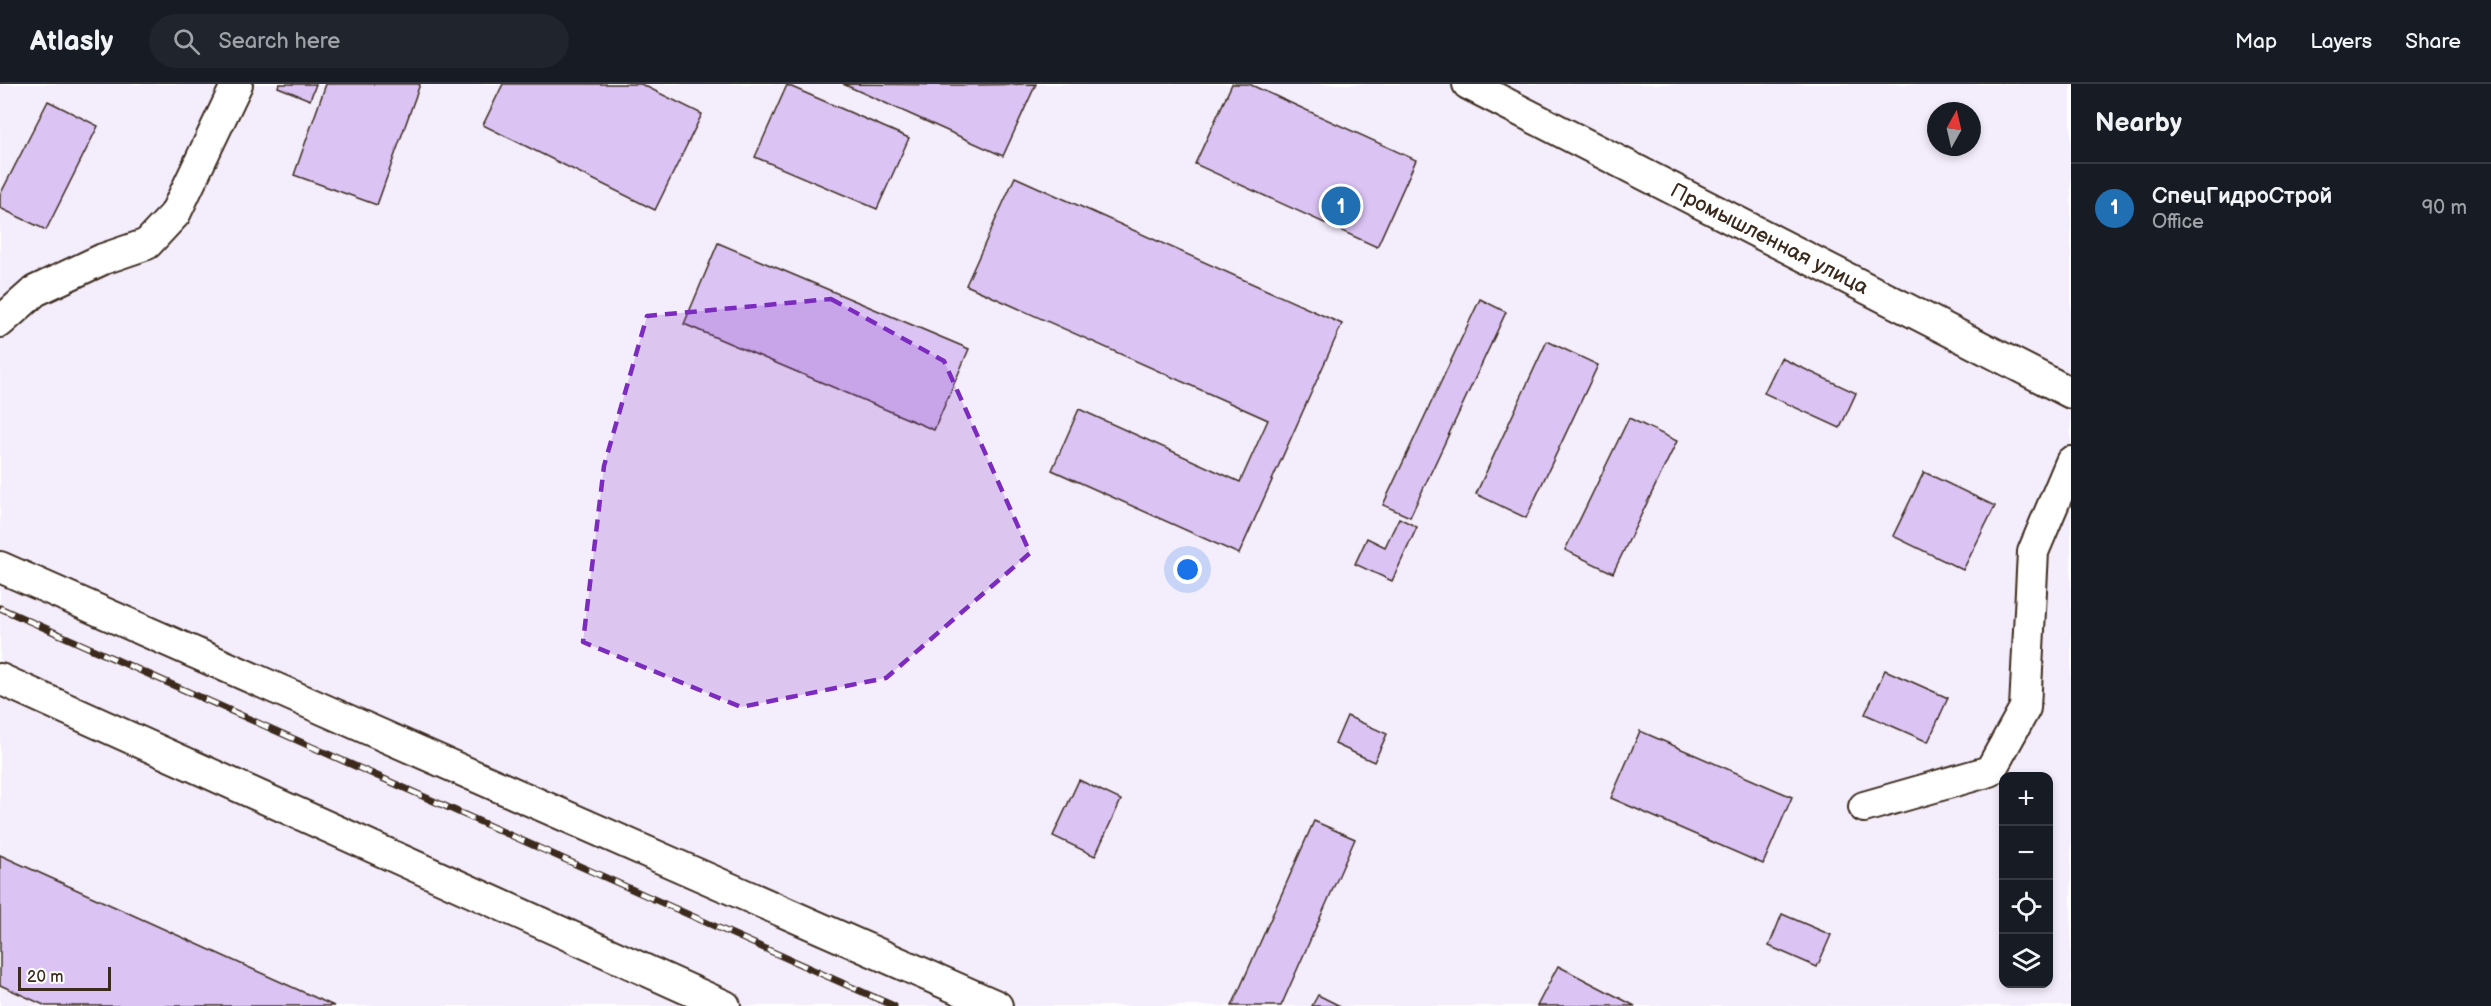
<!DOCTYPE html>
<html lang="en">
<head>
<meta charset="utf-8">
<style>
	body { margin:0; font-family:"Balsamiq Sans",sans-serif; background:#20242c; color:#f1f3f6 }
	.controls { position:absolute; right:18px; bottom:18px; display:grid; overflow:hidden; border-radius:12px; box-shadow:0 3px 9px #0003 }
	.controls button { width:54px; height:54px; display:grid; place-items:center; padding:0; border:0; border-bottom:2px solid #363941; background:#171b24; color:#f1f3f6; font:30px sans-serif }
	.compass { position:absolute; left:1927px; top:18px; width:54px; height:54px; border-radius:50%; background:#171b24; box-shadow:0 3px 9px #0003; rotate:8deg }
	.scale { position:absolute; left:18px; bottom:15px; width:93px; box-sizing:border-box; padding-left:6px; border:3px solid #3b2a1e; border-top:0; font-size:16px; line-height:21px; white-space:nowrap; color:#3b2a1e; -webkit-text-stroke:4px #fff; paint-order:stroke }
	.you { position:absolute; left:1188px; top:486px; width:21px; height:21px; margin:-15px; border:4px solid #fff; border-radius:50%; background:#1a73e8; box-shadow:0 0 0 9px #1a73e833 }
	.badge { display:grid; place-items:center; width:39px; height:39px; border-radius:50%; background:#1f6fb2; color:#fff; font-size:20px; font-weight:700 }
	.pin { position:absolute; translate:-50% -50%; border:3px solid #fff; box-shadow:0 2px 6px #0006 }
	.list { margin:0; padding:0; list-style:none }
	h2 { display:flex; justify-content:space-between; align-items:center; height:78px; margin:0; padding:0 24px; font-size:26px }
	h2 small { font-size:20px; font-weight:400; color:#9ea1a6 }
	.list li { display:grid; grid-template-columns:39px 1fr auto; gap:18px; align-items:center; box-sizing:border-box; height:90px; padding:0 24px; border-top:2px solid #363941 }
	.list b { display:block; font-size:22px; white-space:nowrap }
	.list p { margin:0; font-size:20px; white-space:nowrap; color:#9ea1a6 }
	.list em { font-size:20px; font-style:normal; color:#9ea1a6 }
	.icon { flex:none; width:33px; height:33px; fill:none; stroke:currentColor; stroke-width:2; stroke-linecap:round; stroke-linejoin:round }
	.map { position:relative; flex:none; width:2071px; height:922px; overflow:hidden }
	header { display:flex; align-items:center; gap:36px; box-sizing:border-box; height:84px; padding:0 30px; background:#171b24; border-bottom:2px solid #363941 }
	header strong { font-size:28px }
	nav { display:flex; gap:33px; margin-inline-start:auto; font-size:21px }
	.search { width:420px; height:54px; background:#20242c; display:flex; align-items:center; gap:15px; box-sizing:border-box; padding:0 21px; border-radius:33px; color:#9ea1a6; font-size:22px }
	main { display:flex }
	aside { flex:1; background:#171b24 }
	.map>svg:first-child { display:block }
</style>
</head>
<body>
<header>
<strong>Atlasly</strong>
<div class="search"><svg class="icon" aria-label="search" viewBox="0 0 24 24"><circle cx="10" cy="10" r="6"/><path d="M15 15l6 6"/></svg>Search here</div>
<nav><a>Map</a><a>Layers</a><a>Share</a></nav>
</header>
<main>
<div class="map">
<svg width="2071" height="922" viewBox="0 0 2071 922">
	<rect width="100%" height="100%" fill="#fff"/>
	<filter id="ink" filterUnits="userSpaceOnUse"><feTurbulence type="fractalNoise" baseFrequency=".0167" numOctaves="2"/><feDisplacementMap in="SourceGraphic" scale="12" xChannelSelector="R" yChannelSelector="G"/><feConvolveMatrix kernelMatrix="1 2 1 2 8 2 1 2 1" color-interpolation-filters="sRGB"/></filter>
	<g filter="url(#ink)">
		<path fill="#f4edfc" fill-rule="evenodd" d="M0 0H2071V922H0ZM1936 27H1972V63H1936ZM2004 692H2048V900H2004Z"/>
		<g fill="#dbc4f4" stroke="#3b2a1e" stroke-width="1.5">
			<polygon points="279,0 316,0 310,16 278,3"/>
			<polygon points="326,0 420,0 377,121 294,91"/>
			<polygon points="503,0 641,0 702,30 655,126 483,41"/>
			<polygon points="843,0 963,1 1036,0 1003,72"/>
			<polygon points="1232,0 1249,0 1416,76 1377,163 1195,80"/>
			<polygon points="787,1 909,54 877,125 755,73"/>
			<polygon points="48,17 98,42 46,146 0,124 0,111"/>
			<polygon points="1015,93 1342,240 1239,470 1052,386 1079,325 1240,398 1268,336 966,201"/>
			<polygon points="718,159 969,265 934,346 684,240"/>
			<polygon points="1480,215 1506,228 1410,433 1383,421"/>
			<polygon points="1547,257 1598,281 1526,434 1476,410"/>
			<polygon points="1781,274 1856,309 1840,344 1764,309"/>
			<polygon points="1629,334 1677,357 1613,489 1565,466"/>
			<polygon points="1924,388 1995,422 1963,486 1893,452"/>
			<polygon points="1399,434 1417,443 1392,497 1355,480 1367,454 1385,463"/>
			<polygon points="1885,586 1948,614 1928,658 1865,630"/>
			<polygon points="1347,632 1387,650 1374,678 1335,660"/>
			<polygon points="1640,647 1792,713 1763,780 1611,714"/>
			<polygon points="1079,696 1121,716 1095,772 1053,752"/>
			<polygon points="1314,737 1355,755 1281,922 1232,922"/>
			<polygon points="0,771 334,922 46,922 0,901"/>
			<polygon points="1782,830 1831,851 1817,883 1769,862"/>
			<polygon points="1558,882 1635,922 1537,922"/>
			<polygon points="1318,911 1340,922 1312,922"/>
		</g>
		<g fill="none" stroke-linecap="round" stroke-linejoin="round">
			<g stroke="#3b2a1e" stroke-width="34">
				<g id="minor">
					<path id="s1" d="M1468 0 2071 309"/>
					<polyline points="0,238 35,207 103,175 147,160 175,130 237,0"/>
					<polyline points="0,483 997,922"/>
					<polyline points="0,595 725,922"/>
					<polyline points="1864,723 1990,687 2025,624 2033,468 2071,378"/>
				</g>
			</g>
			<use href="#minor" stroke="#fff" stroke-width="30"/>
			<g stroke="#3b2a1e" stroke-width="7">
				<polyline id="rail" points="0,524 894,922"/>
			</g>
			<use href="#rail" stroke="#fff" stroke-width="4.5" stroke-dasharray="14" stroke-linecap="butt"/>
		</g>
	</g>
	<path fill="#7b2cbf" fill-opacity="0.2" stroke="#7b2cbf" stroke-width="4.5" stroke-dasharray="12 8" stroke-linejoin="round" d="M831 215 944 277 1030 469 886 594 741 623 583 558 604 382 647 232Z"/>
	<g text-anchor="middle" stroke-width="5" stroke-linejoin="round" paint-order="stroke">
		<g font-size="21" fill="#3b2a1e" stroke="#fff">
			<text dy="7" stroke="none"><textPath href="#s1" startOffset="339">Промышленная улица</textPath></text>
		</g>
	</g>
</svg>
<div class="controls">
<button>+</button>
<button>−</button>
<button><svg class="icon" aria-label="locate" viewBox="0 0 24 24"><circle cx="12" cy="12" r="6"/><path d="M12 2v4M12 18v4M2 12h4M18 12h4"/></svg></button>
<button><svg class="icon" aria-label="layers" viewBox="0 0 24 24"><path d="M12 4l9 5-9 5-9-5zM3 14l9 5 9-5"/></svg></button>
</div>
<svg class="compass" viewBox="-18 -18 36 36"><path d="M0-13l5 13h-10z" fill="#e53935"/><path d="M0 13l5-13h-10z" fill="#9ea1a6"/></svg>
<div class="scale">20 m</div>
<div class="you"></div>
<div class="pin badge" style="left:1341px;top:122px">1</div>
</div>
<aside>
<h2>Nearby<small></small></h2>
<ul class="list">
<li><span class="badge">1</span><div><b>СпецГидроСтрой</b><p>Office</p></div><em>90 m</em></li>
</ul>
</aside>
</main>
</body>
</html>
